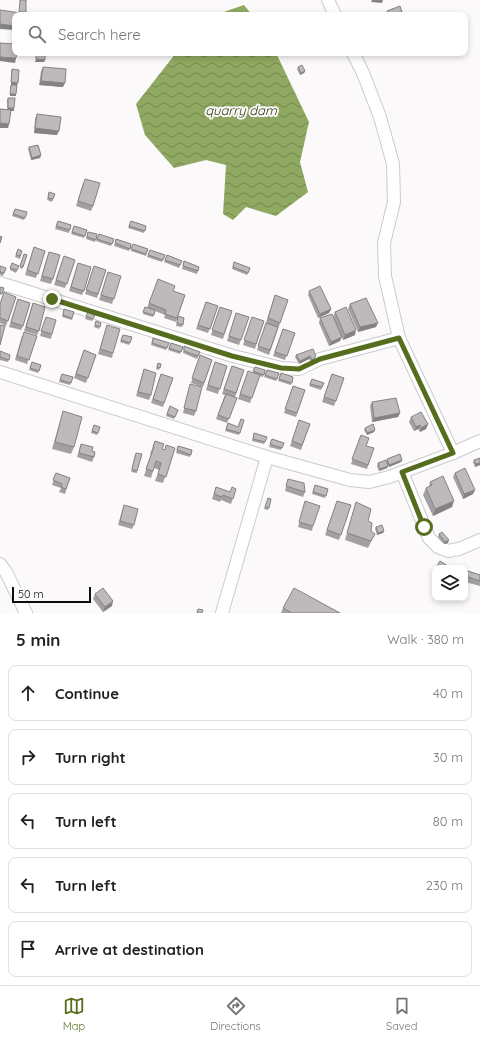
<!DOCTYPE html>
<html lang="en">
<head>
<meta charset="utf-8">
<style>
	body { margin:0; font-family:Quicksand,sans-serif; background:#f2f2f2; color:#202124 }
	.controls { position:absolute; right:12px; bottom:12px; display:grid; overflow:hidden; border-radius:8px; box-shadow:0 2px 6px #0003 }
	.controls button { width:36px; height:36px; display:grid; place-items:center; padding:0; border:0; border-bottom:1px solid #e0e0e0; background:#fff; color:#202124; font:20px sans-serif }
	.scale { position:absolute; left:12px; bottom:10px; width:79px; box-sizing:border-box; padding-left:4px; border:2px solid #0e0d0d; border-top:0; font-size:11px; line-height:14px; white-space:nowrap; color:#0e0d0d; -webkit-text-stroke:3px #fcf9fa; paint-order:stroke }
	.stop { position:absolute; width:12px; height:12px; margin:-9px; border:3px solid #566d1e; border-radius:50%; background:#fff }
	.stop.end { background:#566d1e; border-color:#fff; box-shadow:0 1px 4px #0008 }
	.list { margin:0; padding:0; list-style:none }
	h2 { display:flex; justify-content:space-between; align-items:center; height:52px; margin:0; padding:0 16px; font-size:17px }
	h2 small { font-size:13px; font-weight:400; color:#757577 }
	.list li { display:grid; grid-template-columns:26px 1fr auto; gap:12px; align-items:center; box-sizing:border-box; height:56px; margin:0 8px 8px; padding:0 8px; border:1px solid #e0e0e0; border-radius:8px }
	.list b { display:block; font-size:15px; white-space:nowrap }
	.list em { font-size:13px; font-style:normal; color:#757577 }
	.icon { flex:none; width:22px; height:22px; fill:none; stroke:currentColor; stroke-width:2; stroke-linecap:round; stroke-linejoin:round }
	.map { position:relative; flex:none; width:480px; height:613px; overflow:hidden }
	.search { position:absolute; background:#fff; box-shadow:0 2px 6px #0003; left:12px; right:12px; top:12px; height:44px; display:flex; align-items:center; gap:10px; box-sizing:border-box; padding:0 14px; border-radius:8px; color:#757577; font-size:15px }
	.sheet { height:372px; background:#fff }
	nav { display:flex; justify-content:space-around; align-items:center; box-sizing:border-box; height:56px; border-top:1px solid #e0e0e0; background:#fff; font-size:11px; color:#757577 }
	nav a { display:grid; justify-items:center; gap:2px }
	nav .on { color:#566d1e }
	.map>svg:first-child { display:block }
</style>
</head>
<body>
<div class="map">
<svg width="480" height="613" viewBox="0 0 480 613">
	<defs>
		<pattern id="water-waves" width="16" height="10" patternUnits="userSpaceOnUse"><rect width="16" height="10" fill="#90a962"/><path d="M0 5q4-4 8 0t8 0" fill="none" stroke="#74884f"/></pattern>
	</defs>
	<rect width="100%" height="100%" fill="#fcf9fa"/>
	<g fill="url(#water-waves)">
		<polygon points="244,5 252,15 215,15"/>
		<polygon points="176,53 276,53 309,122 300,162 308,192 276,216 246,207 233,220 223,214 226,165 206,160 174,168 145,135 136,104"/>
	</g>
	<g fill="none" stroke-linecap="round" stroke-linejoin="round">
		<g stroke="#cecacc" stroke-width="14">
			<g id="minor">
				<polyline points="328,0 335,15"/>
				<polyline points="353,53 363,73 380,117 393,164 394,202 384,243 385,276 399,338 453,453"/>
				<polyline points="0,283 233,356 281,368 299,369 320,359 399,338"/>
				<polyline points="0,372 267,457 350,480 369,482 389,477 453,453 480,441"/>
				<polyline points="402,472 429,538 438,547 448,551 459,549 480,540"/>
				<polyline points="0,564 6,572 26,613"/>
				<polyline points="222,613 267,457"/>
			</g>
		</g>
		<use href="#minor" stroke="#fff" stroke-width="12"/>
	</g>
	<g fill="#a3a0a2">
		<polygon points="43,67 63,87 39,85 41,71"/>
		<polygon points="298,67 305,71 304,73 300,75 297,69"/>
		<polygon points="12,69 17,85 11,85 11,72"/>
		<polygon points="8,98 14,108 14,111 11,111 8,128 7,100"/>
		<polygon points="37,114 57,135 34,133 35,119"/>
		<polygon points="29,147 41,155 40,158 31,160 28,149"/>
		<polygon points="83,183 93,206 91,211 76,206"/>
		<polygon points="49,192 55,194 52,202 47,200"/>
		<polygon points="15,209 27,212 24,220 12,216"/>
		<polygon points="58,221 71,225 69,233 55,229"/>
		<polygon points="131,221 146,226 144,233 128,228"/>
		<polygon points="74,226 87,230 84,238 71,234"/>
		<polygon points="88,232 97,234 95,242 86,239"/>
		<polygon points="99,234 114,239 111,246 96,241"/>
		<polygon points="116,239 131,244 129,251 114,246"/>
		<polygon points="133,244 148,249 146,256 131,251"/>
		<polygon points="34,247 45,251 36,278 25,275"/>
		<polygon points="18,249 22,251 20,259 15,257"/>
		<polygon points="150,250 165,255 162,262 147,257"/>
		<polygon points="24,254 27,255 22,269 20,268"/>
		<polygon points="167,255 182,261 179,268 164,262"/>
		<polygon points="64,256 75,260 65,288 54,285"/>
		<polygon points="47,257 53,279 51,284 40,281"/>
		<polygon points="184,261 199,267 197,274 182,269"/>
		<polygon points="234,262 250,268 247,275 232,269"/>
		<polygon points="12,263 19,266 16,273 10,270"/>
		<polygon points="0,266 6,268 3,276 0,275"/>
		<polygon points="94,266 106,270 97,298 85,294"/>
		<polygon points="77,267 84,291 82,295 69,291"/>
		<polygon points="121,276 112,304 99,300 107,277"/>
		<polygon points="158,279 173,291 185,295 176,322 164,318 165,315 155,311 153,317 143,314 145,307 150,309 147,308"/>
		<polygon points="309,291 331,309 329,313 318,318 308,295"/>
		<polygon points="275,295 288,300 269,355 257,350"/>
		<polygon points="16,297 6,326 0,323 0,304"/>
		<polygon points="18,299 23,326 21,330 9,327"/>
		<polygon points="206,302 218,306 208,333 196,329"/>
		<polygon points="33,303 39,331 37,335 24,331"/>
		<polygon points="350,304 376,327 358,332 348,309"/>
		<polygon points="220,307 232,311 223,339 211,335"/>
		<polygon points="64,309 74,312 72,320 62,317"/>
		<polygon points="88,312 95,315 92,321 85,319"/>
		<polygon points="335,312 355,335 343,340 333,317"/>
		<polygon points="236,313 249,317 239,345 227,341"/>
		<polygon points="178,316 184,318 182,327 176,326"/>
		<polygon points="252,317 264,321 255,349 243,345"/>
		<polygon points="320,318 340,341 329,346 319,323"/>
		<polygon points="96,321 101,323 99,329 94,327"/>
		<polygon points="44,322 52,334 51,339 40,336"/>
		<polygon points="107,325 113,353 112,358 98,354"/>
		<polygon points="283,329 295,333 285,360 273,356"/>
		<polygon points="123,335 132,337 129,345 120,342"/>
		<polygon points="22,336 37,336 27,364 15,360"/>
		<polygon points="153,338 167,348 166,350 151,345"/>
		<polygon points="171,343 183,347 180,354 168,350"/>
		<polygon points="184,346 200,352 197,359 183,353"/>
		<polygon points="84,350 96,355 86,383 74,378"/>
		<polygon points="0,351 10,355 8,362 0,360"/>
		<polygon points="200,355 212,360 203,387 191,383"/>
		<polygon points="296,355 316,356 315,358 311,362 309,359 299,364 295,357"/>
		<polygon points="32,362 41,365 38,373 29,370"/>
		<polygon points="215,362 227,366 218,394 206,390"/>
		<polygon points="158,363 161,364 159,370 156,369"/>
		<polygon points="232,366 244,370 235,397 237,398 227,423 216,419 225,395 222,394"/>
		<polygon points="255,367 265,370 263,377 259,376 250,403 238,399 248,371 253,373"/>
		<polygon points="144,369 151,395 149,400 136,396"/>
		<polygon points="267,370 279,373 276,381 264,377"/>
		<polygon points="281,373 293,377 291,385 278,381"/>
		<polygon points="62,374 73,377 70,385 59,382"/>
		<polygon points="161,374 173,378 163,407 151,403"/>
		<polygon points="332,374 344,378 334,406 322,402"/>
		<polygon points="312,379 324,383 321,390 309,386"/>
		<polygon points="190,384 196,411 194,416 183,413"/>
		<polygon points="293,386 305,390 296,417 284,413"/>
		<polygon points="372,402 400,413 398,417 372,422 370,406"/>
		<polygon points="170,406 178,410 174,419 166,416"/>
		<polygon points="63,411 74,447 71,454 52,449 61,418"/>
		<polygon points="411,417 428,424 426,429 420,432 418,429 414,431 409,422"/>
		<polygon points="244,420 239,435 225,431 228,423 238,427"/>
		<polygon points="299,420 310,424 301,450 290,446"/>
		<polygon points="94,425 100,427 97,435 91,433"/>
		<polygon points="365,428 374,432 367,435 364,430"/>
		<polygon points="254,433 267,437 264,444 252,441"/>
		<polygon points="361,435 366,446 374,448 367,469 351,464"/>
		<polygon points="272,439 284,443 281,450 269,447"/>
		<polygon points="155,441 162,449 165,450 175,448 163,483 155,481 159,470 154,468 151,478 144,476 151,454 150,454"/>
		<polygon points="81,444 92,451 94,457 92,462 77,457"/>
		<polygon points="178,446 192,450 190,457 176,453"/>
		<polygon points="135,455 137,471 137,473 131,472"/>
		<polygon points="480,458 480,465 475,467 473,462 474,460"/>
		<polygon points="387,459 402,460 401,462 389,467 386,462"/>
		<polygon points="378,463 388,466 387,468 379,471 377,466"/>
		<polygon points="56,473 70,478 65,494 59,492 61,488 52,485"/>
		<polygon points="455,473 473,494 463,499 453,477"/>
		<polygon points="288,479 305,492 303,497 285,491"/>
		<polygon points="430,482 452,507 433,516 423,495 426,488 429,487"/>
		<polygon points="315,485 328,489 325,498 312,494"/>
		<polygon points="216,487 230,492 236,489 231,504 221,500 220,502 212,499"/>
		<polygon points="268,498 271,499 268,510 264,509"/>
		<polygon points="305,501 313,526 312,531 298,527"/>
		<polygon points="337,501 351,505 339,540 325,535"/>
		<polygon points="356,502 371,531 372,540 368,548 345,540"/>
		<polygon points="124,505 134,525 132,529 118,525"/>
		<polygon points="376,527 384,531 383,533 377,535 375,529"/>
		<polygon points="439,534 448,543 444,544 438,537"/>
		<polygon points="465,570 480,575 480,586 465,582"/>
		<polygon points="95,594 112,606 103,612 93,599"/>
		<polygon points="283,608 340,613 281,613"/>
	</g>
	<g fill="#858284">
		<polygon points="372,0 383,0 382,3 371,2"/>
		<polygon points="19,12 26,12 25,14 18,14"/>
		<polygon points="402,12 402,15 395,15"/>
		<polygon points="0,24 15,26 15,30 0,29"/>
		<polygon points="0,57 16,58 15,63 0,61"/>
		<polygon points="36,59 45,60 44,62 35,62"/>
		<polygon points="305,71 304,73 300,75 301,73"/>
		<polygon points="41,81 65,83 63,87 39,85"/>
		<polygon points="11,82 18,83 17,85 11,85"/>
		<rect x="10" y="94" width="6" height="2"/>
		<polygon points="8,108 14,108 14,111 7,111"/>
		<polygon points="0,123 9,124 8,128 0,128"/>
		<polygon points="35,128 59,131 57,135 34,133"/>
		<polygon points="41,155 40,158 31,160 32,158"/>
		<polygon points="331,309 329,313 318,318 320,314"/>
		<polygon points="378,323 376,327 358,332 360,327"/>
		<polygon points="356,330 355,335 343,340 345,335"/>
		<polygon points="342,337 340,341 329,346 331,342"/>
		<polygon points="310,356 309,359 299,364 300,361"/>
		<polygon points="316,356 315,358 311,362 312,360"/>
		<polygon points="400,413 398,417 372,422 374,418"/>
		<polygon points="428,424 426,429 420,432 421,428"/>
		<polygon points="420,425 418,429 414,431 416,427"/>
		<polygon points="375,430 374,432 367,435 367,433"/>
		<polygon points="402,460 401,462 389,467 389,465"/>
		<polygon points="480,463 480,465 475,467 476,464"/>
		<polygon points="388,466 387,468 379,471 380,469"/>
		<polygon points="475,490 473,494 463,499 464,494"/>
		<polygon points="454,501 452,507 433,516 435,509"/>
		<polygon points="384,531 383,533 377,535 378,533"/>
		<polygon points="449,540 448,543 444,544 445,542"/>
		<polygon points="113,601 112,606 103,612 105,607"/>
	</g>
	<g fill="#bebabc" stroke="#858284">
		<polygon points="20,0 26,0 26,12 19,12"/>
		<polygon points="400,6 402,12 395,15 388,15 387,11"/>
		<polygon points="0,10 21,13 21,15 15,15 15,26 0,24"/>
		<polygon points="0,43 15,44 15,53 17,53 16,58 0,57"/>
		<polygon points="36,53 45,53 45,60 36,59"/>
		<polygon points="302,65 305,71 301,73 298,67"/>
		<polygon points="43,67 66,69 65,83 41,81"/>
		<polygon points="12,69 19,70 18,83 11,82"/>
		<polygon points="11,85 17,85 16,94 10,94"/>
		<polygon points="8,98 15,98 14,108 8,108"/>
		<polygon points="0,109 11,110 9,124 0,123"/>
		<polygon points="37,114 61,117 59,131 35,128"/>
		<polygon points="38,145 41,155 32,158 29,147"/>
		<polygon points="85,179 100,183 93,206 78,201"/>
		<polygon points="49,192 55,194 53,199 48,198"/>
		<polygon points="15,209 27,212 25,218 13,214"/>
		<polygon points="58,221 71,225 70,230 56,226"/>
		<polygon points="131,221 146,226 145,231 129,226"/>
		<polygon points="74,226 87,230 85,236 72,232"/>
		<polygon points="88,232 97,234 96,240 87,237"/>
		<polygon points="99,234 114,239 112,244 97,239"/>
		<polygon points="0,236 2,237 0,243"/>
		<polygon points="116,239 131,244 130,249 115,243"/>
		<polygon points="133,244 148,249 146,254 131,249"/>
		<polygon points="34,247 45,251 38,274 27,270"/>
		<polygon points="18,249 22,251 20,256 16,255"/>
		<polygon points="150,250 165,255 163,260 148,255"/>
		<polygon points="49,252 60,255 53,279 42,276"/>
		<polygon points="24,254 27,255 23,267 20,266"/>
		<polygon points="167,255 182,261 180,265 165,260"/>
		<polygon points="64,256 75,260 67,284 56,280"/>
		<polygon points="184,261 199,267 198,271 183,266"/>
		<polygon points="234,262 250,268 248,273 233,267"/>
		<polygon points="12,263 19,266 17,270 10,268"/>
		<polygon points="78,263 91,267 84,291 71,287"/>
		<polygon points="0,266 6,268 4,273 0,272"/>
		<polygon points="94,266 106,270 98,294 86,290"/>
		<polygon points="108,272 121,276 114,299 101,295"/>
		<polygon points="158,279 175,286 173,291 185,295 177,318 165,314 166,310 149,303"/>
		<polygon points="320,286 331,309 320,314 309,291"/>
		<polygon points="0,287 4,288 2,294 0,294"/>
		<polygon points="4,292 16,297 8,321 0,318 0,304"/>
		<polygon points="275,295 288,300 280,323 268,318"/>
		<polygon points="366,298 378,323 360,327 350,304"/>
		<polygon points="18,299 30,303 23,326 11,322"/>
		<polygon points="206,302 218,306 210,329 198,325"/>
		<polygon points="33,303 45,307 39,331 26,327"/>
		<polygon points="145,307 155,310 154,315 143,312"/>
		<polygon points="220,307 232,311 224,334 212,330"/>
		<polygon points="346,307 356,330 345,335 335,312"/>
		<polygon points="64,309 74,312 72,318 63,315"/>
		<polygon points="88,312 95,315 93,319 86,316"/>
		<polygon points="236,313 249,317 241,340 229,336"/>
		<polygon points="332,314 342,337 331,342 320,318"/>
		<polygon points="178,316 184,318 183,325 177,323"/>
		<polygon points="46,317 56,320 52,334 41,331"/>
		<polygon points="252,317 264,321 256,344 244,340"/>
		<polygon points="96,321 101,323 100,327 95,325"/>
		<polygon points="266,323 278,327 270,350 258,346"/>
		<polygon points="0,325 5,326 0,345"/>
		<polygon points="107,325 120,329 113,353 100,349"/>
		<polygon points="283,329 295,333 287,356 275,352"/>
		<polygon points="24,332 37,336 29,360 17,356"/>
		<polygon points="123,335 132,337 130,343 121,340"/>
		<polygon points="153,338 169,343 167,348 152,343"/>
		<polygon points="171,343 183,347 181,352 169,348"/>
		<polygon points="184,346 200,352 198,356 184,351"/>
		<polygon points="313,349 316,356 312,360 310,356 300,361 296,355"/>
		<polygon points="84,350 96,355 88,378 76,374"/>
		<polygon points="0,351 10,355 9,360 0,357"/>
		<polygon points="200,355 212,360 204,383 192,378"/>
		<polygon points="32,362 41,365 39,371 30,368"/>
		<polygon points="215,362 227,366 220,389 208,385"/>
		<polygon points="158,363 161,364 160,368 157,367"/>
		<polygon points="232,366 244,370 236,393 224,389"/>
		<polygon points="255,367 265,370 264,375 253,371"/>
		<polygon points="144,369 156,373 151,395 138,392"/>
		<polygon points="267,370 279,373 277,379 265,375"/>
		<polygon points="248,371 260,375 252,398 240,394"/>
		<polygon points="281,373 293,377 292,383 279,379"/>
		<polygon points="62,374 73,377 71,383 60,380"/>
		<polygon points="161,374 173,378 164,403 153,399"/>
		<polygon points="332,374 344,378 336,401 324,397"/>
		<polygon points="312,379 324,383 322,387 310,384"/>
		<polygon points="190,384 202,387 196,411 184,408"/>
		<polygon points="293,386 305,390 297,413 285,409"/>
		<polygon points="226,394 237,398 229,419 218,415"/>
		<polygon points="396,398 400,413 374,418 372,402"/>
		<polygon points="170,406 178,410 175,417 167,414"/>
		<polygon points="63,411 82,417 74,447 55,442"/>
		<polygon points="421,412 428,424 421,428 420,425 416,427 411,417"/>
		<polygon points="241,419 244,420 240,433 226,429 228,423 238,427"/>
		<polygon points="299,420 310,424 302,445 292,441"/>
		<polygon points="373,424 375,430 367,433 365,428"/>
		<polygon points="94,425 100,427 98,433 92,431"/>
		<polygon points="254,433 267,437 265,442 253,439"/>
		<polygon points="361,435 369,438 366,446 374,448 368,465 352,459"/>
		<polygon points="272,439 284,443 282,448 270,444"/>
		<polygon points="155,441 164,444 162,449 165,450 166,445 175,448 166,477 158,474 161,463 156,461 153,471 146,469 154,447 153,447"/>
		<polygon points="81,444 93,447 92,451 95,452 94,457 79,453"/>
		<polygon points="178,446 192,450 191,455 177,450"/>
		<polygon points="136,453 142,454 137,471 132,469"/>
		<polygon points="400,454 402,460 389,465 387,459"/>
		<polygon points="480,458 480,463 476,464 474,460"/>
		<polygon points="386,460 388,466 380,469 378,463"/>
		<polygon points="465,468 475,490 464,494 455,473"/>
		<polygon points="56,473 70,478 66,489 61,487 62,484 53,480"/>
		<polygon points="443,476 454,501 435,509 426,488 432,485 430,482"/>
		<polygon points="288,479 304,483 305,492 286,486"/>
		<polygon points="315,485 328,489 326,496 313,492"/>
		<polygon points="216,487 230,492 232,487 236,489 233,499 223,495 222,497 214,494"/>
		<polygon points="268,498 271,499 269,508 265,507"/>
		<polygon points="305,501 320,506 313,526 299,522"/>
		<polygon points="337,501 351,505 341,535 327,530"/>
		<polygon points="356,502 371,509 368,521 372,523 371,531 375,534 371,541 347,533"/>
		<polygon points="124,505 138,509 134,525 120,521"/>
		<polygon points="382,525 384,531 378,533 376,527"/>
		<polygon points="442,532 449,540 445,542 439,534"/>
		<polygon points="440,561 451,568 441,568 437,566"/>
		<polygon points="465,570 480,575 480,581 465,576"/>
		<polygon points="103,588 113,601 105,607 95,594"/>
		<polygon points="294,588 340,613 292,613 283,608"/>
		<polygon points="198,609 203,610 202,613 197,613"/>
	</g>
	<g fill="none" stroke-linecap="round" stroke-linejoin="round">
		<polyline stroke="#566d1e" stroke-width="5" points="52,299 232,356 281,368 299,369 320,359 399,338 453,453 402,472 424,527"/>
	</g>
	<g text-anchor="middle" stroke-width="4" stroke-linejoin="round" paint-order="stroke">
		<g font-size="13" font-style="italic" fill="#2d3c05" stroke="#fcf9fa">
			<text x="241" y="115">quarry dam</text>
		</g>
	</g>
</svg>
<div class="controls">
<button><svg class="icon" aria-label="layers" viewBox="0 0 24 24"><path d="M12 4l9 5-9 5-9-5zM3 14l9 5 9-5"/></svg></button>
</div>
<div class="scale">50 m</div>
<div class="stop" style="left:424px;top:527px"></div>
<div class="stop end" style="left:52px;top:299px"></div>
<div class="search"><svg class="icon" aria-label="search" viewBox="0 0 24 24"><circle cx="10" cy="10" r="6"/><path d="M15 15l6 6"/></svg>Search here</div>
</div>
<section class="sheet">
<h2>5 min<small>Walk · 380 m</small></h2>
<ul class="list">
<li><svg class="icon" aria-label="ahead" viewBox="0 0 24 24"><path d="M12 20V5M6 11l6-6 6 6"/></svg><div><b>Continue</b></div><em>40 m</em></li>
<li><svg class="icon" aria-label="right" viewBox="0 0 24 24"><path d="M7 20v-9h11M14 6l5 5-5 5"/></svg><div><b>Turn right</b></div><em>30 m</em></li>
<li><svg class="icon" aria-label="left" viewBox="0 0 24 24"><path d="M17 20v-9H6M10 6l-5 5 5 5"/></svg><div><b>Turn left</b></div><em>80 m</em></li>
<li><svg class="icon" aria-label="left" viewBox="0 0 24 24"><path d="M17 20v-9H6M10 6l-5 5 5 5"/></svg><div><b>Turn left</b></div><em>230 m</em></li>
<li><svg class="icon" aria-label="arrive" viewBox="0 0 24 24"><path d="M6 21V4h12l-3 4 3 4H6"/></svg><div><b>Arrive at destination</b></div></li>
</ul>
</section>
<nav>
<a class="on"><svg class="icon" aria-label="map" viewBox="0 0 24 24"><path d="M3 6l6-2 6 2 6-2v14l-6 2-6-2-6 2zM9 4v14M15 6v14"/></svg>Map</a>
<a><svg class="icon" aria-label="directions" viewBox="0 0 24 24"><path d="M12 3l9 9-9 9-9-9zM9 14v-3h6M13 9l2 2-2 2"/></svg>Directions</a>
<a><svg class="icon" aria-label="saved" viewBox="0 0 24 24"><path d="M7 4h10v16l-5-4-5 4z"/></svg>Saved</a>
</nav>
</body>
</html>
